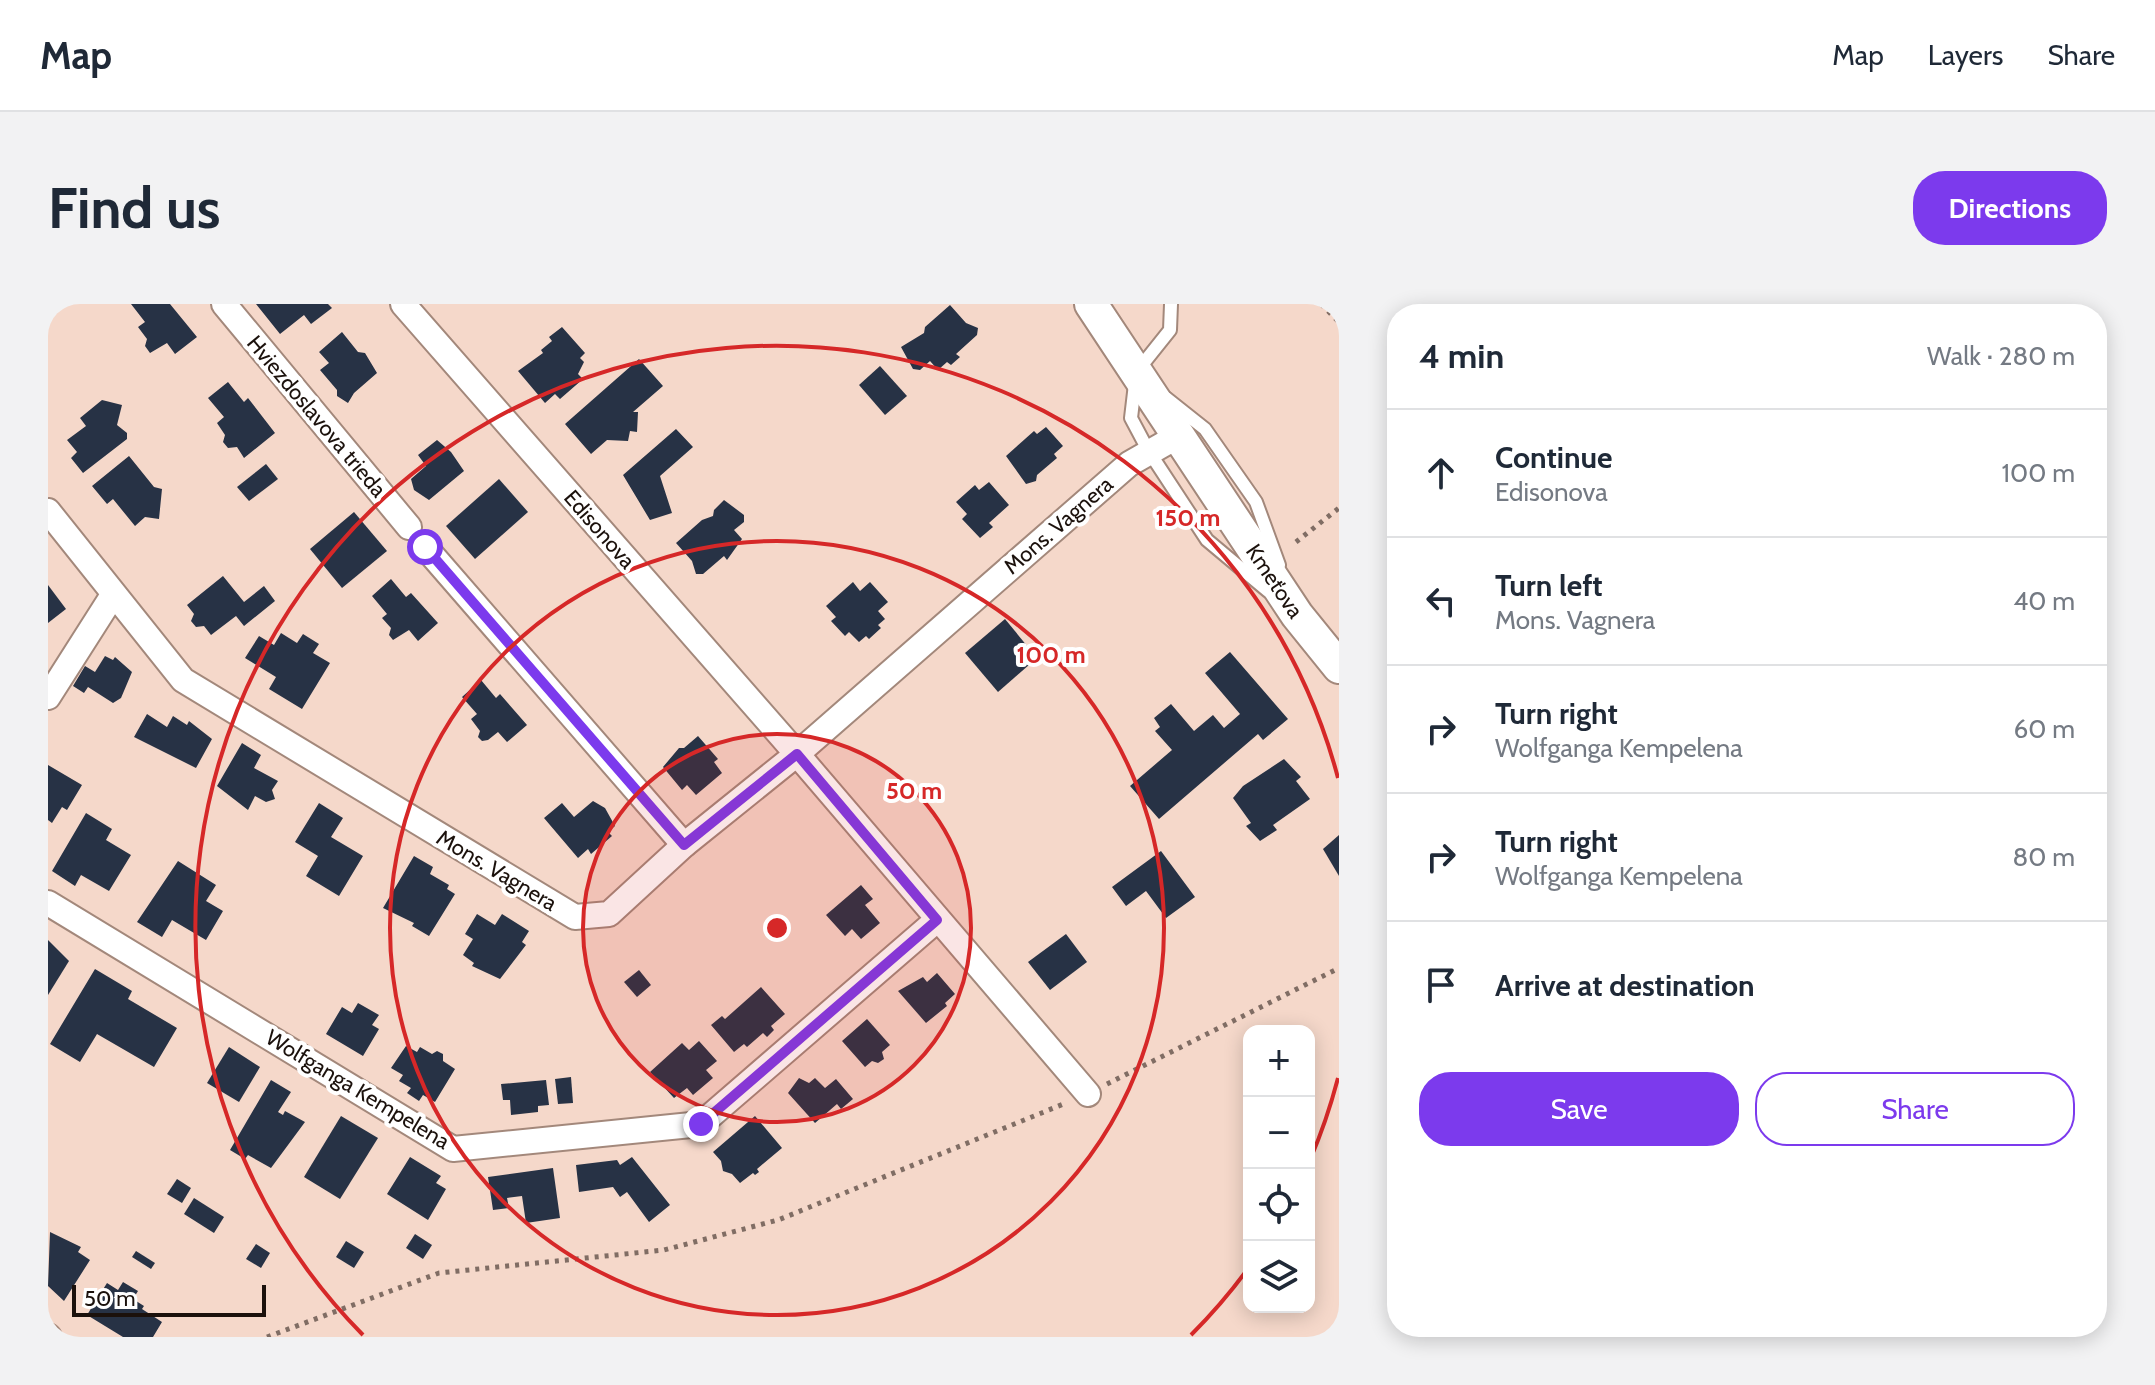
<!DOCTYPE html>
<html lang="en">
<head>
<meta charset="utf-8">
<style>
	body { margin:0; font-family:Cabin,sans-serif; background:#f2f2f3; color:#1f2937 }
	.controls { position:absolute; right:24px; bottom:24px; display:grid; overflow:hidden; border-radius:16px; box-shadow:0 4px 20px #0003 }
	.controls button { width:72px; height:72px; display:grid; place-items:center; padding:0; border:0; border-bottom:2px solid #e0e1e3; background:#fff; color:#1f2937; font:40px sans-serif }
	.scale { position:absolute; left:24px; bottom:20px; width:194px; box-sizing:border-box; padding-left:8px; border:4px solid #1b110c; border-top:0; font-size:22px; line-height:28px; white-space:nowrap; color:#1b110c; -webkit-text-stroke:6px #fff; paint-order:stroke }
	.stop { position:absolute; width:24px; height:24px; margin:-18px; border:6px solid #7c3aed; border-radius:50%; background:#fff }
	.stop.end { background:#7c3aed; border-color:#fff; box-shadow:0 2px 8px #0008 }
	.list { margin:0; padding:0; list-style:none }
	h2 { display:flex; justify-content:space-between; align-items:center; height:104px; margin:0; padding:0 32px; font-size:34px }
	h2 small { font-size:26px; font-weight:400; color:#747a83 }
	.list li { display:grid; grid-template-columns:52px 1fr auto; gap:24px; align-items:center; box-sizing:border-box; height:128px; padding:0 32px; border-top:2px solid #e0e1e3 }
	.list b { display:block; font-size:30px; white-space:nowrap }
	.list p { margin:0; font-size:26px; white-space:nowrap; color:#747a83 }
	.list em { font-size:26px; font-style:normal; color:#747a83 }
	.actions { display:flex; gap:16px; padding:24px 32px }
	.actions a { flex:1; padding:18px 0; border:2px solid #7c3aed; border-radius:32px; text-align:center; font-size:28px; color:#7c3aed }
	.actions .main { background:#7c3aed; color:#fff }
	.icon { flex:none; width:44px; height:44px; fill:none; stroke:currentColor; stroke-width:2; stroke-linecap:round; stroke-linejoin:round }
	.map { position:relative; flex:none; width:1291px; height:1033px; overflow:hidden; border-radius:32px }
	header { display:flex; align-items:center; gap:48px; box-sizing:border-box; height:112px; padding:0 40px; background:#fff; border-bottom:2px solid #e0e1e3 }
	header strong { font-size:38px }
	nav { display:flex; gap:44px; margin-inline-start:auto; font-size:28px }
	.intro { display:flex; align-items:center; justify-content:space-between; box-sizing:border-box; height:192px; padding:0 48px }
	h1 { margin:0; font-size:56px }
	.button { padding:20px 36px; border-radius:32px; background:#7c3aed; color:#fff; font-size:28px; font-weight:700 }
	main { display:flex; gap:48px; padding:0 48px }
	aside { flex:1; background:#fff; border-radius:32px; box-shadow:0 4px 20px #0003 }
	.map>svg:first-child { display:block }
</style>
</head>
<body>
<header>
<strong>Map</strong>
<nav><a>Map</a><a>Layers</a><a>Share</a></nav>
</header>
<div class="intro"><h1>Find us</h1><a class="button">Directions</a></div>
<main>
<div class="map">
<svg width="1291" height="1033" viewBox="0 0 1291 1033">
	<rect width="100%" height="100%" fill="#f5d8ca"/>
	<g fill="#273245">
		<polygon points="83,0 122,0 149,33 127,50 119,39 102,49 97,42 99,35 90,23 97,18"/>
		<polygon points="208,0 280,0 284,4 263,20 256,11 232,30"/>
		<polygon points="902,1 918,19 930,24 929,31 908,50 912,53 903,61 899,58 890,66 882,57 872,66 865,65 853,43 876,29 877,23"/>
		<polygon points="514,23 537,49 532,54 536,58 530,70 535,75 512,95 507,90 497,99 470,67 495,49 493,46 504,37 501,33"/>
		<polygon points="294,28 310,48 317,49 329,69 306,89 300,99 289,92 289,86 272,66 281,59 271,48"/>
		<polygon points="591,55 615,82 585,108 590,108 589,128 582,127 580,137 559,136 543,150 517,120"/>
		<polygon points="832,62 859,92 837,111 811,81"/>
		<polygon points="180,78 196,98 200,94 227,129 196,154 189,143 180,144 175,138 177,131 169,119 176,113 160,94"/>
		<polygon points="54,96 74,101 69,121 79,129 79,135 35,169 23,154 29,148 19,136 38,122 32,114"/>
		<polygon points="998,123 1015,142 1006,150 1009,154 989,171 988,177 978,180 958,152 986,127 989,130"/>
		<polygon points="628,125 645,143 612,172 624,209 602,216 575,171"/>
		<polygon points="389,136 403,148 416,167 381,196 366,186 363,175 378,162 370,151"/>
		<polygon points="81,152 106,183 114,185 111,215 97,213 87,222 65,195 59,200 44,182"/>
		<polygon points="218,160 230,175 201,197 189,183"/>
		<polygon points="451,175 480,208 427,255 398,222"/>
		<polygon points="941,178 961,201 941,219 945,223 932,234 914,215 919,210 908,198 927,181 931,186"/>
		<polygon points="676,196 696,211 696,218 686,226 694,235 679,256 676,252 655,270 648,270 644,257 628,239 654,216 665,212 666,206"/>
		<polygon points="306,208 339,247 294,284 262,245"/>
		<polygon points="175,272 196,298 216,282 227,297 196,322 188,312 163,331 156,322 148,323 143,317 146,310 139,301"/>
		<polygon points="343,275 358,293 363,289 390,319 370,337 361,326 345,336 341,331 343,324 334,314 339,310 324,292"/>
		<polygon points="805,278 812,287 822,278 840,298 830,307 837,315 830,321 833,324 821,335 818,332 811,338 801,328 797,332 783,317 788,313 778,302"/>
		<polygon points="0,281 18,305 0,319"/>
		<polygon points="957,315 989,354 950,388 917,349"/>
		<polygon points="233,329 249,339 255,330 271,340 265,349 282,359 254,405 221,385 228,373 197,354 211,332 226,341"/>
		<polygon points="1182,348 1240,415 1215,436 1210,430 1111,515 1082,482 1124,446 1107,427 1112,423 1106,414 1123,400 1146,427 1165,411 1176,424 1192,410 1157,369"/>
		<polygon points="57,352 65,356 67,353 84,368 73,394 65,399 40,383 36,389 25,382 37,362 47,368"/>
		<polygon points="433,376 448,394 452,390 479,421 459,438 450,428 440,436 434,437 430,433 432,427 423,415 429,410 414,393"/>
		<polygon points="99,410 119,423 125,412 139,421 141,417 164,435 148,464 86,433"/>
		<polygon points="650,432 670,455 666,458 674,469 648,491 639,481 634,486 615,463 631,444 636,444"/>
		<polygon points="194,439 213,451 206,464 230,477 224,486 227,495 218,498 207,492 200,506 169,482"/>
		<polygon points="1236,455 1253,473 1248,477 1262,495 1225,521 1229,526 1212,537 1198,522 1203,519 1185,494 1195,482"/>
		<polygon points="0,461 34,481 19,506 14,503 4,519 0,516"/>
		<polygon points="545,497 557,504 567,522 560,528 564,532 543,550 540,545 530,554 496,514 514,499 526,513"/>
		<polygon points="271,499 295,514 283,533 315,552 291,592 258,572 270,552 247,538"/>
		<polygon points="38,509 64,525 58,536 83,551 61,587 33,571 27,582 4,567"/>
		<polygon points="1291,531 1291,572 1275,545"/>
		<polygon points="1113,547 1147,593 1118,614 1098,587 1078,602 1064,583"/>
		<polygon points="366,552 385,563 382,570 401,581 399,585 407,590 381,632 364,622 366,619 335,604"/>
		<polygon points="130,557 168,581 158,597 175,607 158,636 124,616 114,633 89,618"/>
		<polygon points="813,581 825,595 817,601 832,619 813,635 804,625 797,632 778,611"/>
		<polygon points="429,610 447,621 454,610 481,627 474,638 478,641 452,675 424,662 426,659 415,651 425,635 417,630"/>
		<polygon points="1018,630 1039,658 1002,686 980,658"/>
		<polygon points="0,636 21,657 0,691"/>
		<polygon points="47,665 84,687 80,695 129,724 106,763 49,730 32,758 2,740"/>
		<polygon points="591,666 603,681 589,693 576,678"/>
		<polygon points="889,669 907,690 897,699 899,702 878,719 850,687 875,673 879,678"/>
		<polygon points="713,683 737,710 723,722 726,726 719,733 715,729 699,743 696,740 686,748 663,721 674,712 677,715"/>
		<polygon points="310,699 331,711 324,721 331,725 315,752 278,730 294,703 304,709"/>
		<polygon points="819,715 842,741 834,748 836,755 830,759 824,757 817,763 794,737"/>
		<polygon points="651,737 669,757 658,766 665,774 645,791 639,784 626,794 602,768 634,739 641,746"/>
		<polygon points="358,742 369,748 372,743 384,750 389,747 395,750 395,757 407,765 387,798 375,791 371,797 359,789 363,784 351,777 355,771 343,764"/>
		<polygon points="181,743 212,763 191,798 159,779"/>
		<polygon points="523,773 525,799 510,800 507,775"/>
		<polygon points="751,774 761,779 767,774 777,784 788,775 805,795 793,805 789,800 767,819 740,789"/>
		<polygon points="223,776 243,788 230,808 235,811 237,807 257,818 223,864 200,851 197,855 182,846"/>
		<polygon points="498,776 501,801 490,802 490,808 463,811 462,796 455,796 453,780"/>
		<polygon points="293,812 330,834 292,895 256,873"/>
		<polygon points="707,812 734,844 709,865 711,868 707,871 705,869 692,879 684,870 675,867 673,857 665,848"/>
		<polygon points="362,853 393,872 388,879 398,885 380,916 339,890"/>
		<polygon points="584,853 622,901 601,918 579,888 572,893 565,883 531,888 528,861 569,856 572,861"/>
		<polygon points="505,864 512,914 478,919 474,892 459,894 461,904 445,906 440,873"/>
		<polygon points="129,875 143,884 134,899 119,890"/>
		<polygon points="146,894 176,913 166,929 136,910"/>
		<polygon points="2,928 33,943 30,948 42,956 16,997 0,982"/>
		<polygon points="367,930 384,941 375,955 358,944"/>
		<polygon points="298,937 316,948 306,964 288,953"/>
		<polygon points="208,940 222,949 213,964 198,955"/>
		<polygon points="88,947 107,959 103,965 84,953"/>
		<polygon points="75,978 90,987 85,995 96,1002 94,1005 114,1018 105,1033 75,1033 39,1011 59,979 70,986"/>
	</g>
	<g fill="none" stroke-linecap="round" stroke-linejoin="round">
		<g stroke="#a3887b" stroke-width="16">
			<g id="lane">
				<polyline points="1090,66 1122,26 1123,0"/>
				<polyline points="1087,80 1083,114 1100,146 1159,236 1220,287"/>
				<polyline points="1118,94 1157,125 1208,198 1231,261"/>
			</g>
		</g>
		<g stroke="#a3887b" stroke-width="28">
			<g id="street">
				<polyline points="176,0 361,223"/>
				<polyline points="355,0 749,450 1040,790"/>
				<polyline points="0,207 135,376 527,613 561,610 636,541 749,450 1081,160 1130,132"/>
				<polyline points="377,243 636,541"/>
				<polyline points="0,393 65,291"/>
				<polyline points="0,599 405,845 653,820 889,616"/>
				<polyline points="0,1032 1,1033"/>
			</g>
		</g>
		<g stroke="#a3887b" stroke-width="36">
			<polyline id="secondary" points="1043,0 1249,311 1291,363"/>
		</g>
		<g stroke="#806d64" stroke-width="5" stroke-dasharray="4 6" stroke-linecap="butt">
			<polyline points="1273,0 1291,18"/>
			<polyline points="1248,238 1291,204"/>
			<polyline points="1059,780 1291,664"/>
			<polyline points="219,1033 391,969 616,946 730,916 1018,799"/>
		</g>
		<use href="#lane" stroke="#fff" stroke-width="12"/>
		<use href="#street" stroke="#fff" stroke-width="24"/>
		<use href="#secondary" stroke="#fff" stroke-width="32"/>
	</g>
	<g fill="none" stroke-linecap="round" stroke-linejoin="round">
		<polyline stroke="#7c3aed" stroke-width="10" points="377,243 636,541 749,450 889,616 653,820"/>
	</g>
	<circle cx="729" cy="624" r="194" fill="#d62828" fill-opacity=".12"/>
	<g fill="none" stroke="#d62828" stroke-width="4">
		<circle cx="729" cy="624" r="194"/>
		<circle cx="729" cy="624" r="387"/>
		<path d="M1290 774A581 581 0 0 1 1262 856M1199 966A581 581 0 0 1 1143 1031M315 1031A581 581 0 1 1 1290 474"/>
	</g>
	<g text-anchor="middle" stroke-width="8" stroke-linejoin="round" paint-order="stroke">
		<g font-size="22" fill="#1b110c" stroke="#fff">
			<text transform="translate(269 112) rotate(50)" y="8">Hviezdoslavova trieda</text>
			<text transform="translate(1010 221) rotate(-41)" y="8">Mons. Vagnera</text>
			<text transform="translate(552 225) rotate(49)" y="8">Edisonova</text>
			<text transform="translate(1227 277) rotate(56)" y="8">Kmeťova</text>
			<text transform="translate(449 566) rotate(31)" y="8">Mons. Vagnera</text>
			<text transform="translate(310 785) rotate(31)" y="8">Wolfganga Kempelena</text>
		</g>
	</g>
	<circle cx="729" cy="624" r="12" fill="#d62828" stroke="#fff" stroke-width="4"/>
	<g font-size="24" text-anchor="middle" font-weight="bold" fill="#d62828" stroke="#fff" stroke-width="8" stroke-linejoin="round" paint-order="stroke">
		<text x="1140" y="222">150 m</text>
		<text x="1003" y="359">100 m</text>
		<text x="866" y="495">50 m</text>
	</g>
</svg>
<div class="controls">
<button>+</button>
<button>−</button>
<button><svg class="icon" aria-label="locate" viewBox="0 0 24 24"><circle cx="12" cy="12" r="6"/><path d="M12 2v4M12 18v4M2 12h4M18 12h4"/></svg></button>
<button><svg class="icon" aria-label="layers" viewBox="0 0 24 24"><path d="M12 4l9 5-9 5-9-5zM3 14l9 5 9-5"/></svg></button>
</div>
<div class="scale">50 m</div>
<div class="stop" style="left:377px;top:243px"></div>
<div class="stop end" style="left:653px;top:820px"></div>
</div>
<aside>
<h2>4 min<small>Walk · 280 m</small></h2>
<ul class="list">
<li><svg class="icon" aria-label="ahead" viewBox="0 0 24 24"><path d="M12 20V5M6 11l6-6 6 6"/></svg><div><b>Continue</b><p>Edisonova</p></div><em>100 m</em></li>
<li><svg class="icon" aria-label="left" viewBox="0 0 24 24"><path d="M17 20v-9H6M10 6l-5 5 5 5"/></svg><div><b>Turn left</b><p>Mons. Vagnera</p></div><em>40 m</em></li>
<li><svg class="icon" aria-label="right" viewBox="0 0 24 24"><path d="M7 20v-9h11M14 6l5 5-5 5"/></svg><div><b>Turn right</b><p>Wolfganga Kempelena</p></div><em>60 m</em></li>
<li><svg class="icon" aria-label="right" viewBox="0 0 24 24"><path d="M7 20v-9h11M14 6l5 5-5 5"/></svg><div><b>Turn right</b><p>Wolfganga Kempelena</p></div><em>80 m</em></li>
<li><svg class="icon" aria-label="arrive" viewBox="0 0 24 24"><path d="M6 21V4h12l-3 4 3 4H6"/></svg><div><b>Arrive at destination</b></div></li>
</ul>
<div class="actions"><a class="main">Save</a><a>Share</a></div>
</aside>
</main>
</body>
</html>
